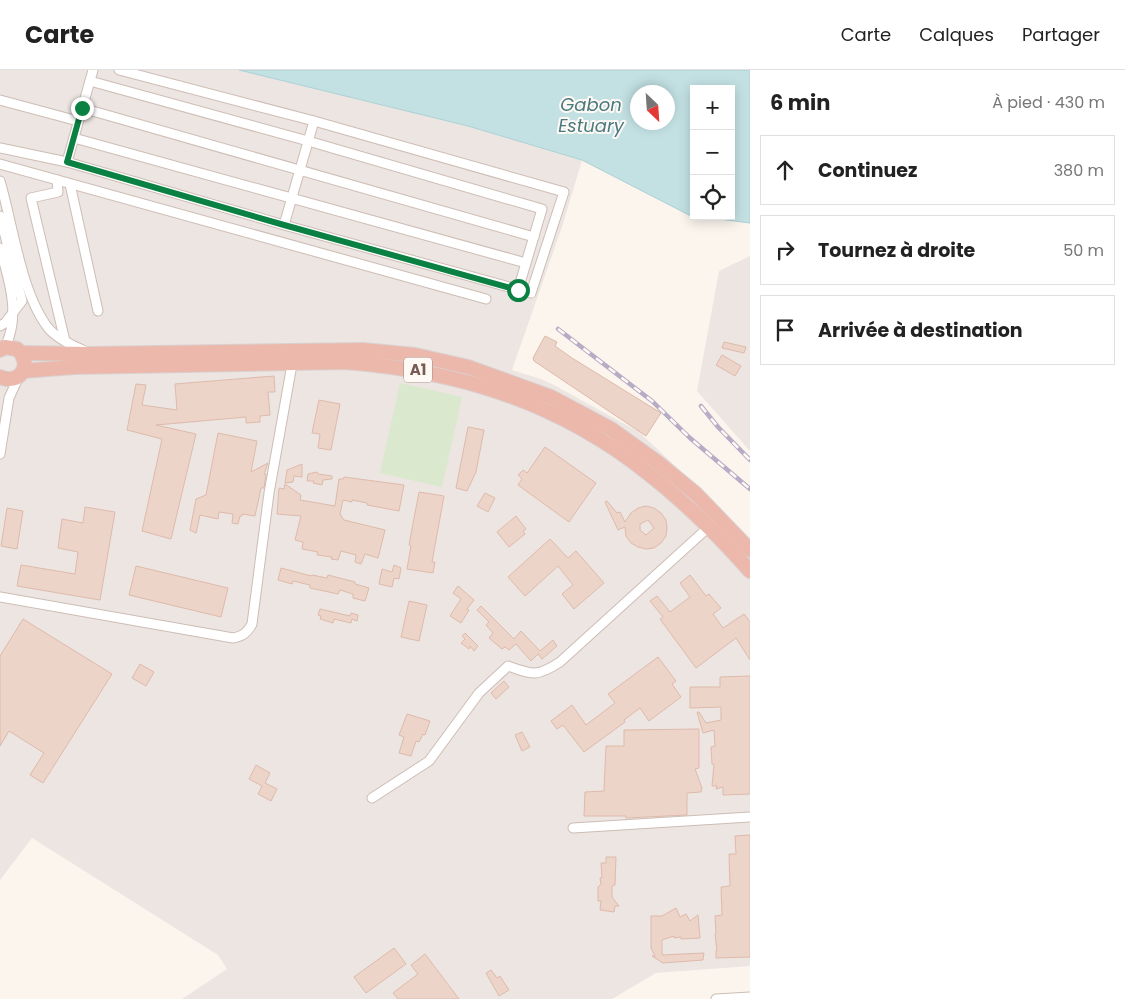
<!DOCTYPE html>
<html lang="fr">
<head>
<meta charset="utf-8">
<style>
	body { margin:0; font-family:Poppins,sans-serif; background:#f2f2f2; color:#222 }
	.controls { position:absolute; right:15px; top:15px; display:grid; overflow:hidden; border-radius:0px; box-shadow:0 2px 12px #0003 }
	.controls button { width:45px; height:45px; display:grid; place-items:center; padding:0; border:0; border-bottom:1px solid #e0e0e0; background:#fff; color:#222; font:25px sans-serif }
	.compass { position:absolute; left:630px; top:15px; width:45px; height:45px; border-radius:50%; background:#fff; box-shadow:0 2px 12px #0003; rotate:155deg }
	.stop { position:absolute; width:15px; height:15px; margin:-11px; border:4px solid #0b8043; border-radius:50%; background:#fff }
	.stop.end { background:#0b8043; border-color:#fff; box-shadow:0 1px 5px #0008 }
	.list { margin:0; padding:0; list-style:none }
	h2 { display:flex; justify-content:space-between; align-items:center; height:65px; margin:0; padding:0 20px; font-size:21px }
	h2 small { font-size:16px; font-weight:400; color:#767676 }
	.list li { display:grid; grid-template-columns:32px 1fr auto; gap:15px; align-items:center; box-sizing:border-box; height:70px; margin:0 10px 10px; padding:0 10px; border:1px solid #e0e0e0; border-radius:0px }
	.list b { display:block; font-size:19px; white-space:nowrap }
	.list em { font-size:16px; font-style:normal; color:#767676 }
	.icon { flex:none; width:28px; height:28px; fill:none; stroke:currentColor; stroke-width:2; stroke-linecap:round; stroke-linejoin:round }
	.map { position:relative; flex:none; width:750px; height:929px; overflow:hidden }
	header { display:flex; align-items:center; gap:30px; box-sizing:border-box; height:70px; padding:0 25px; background:#fff; border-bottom:1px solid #e0e0e0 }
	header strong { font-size:24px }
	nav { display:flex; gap:28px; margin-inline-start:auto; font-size:18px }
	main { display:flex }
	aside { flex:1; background:#fff }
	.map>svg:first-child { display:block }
</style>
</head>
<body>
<header>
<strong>Carte</strong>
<nav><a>Carte</a><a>Calques</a><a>Partager</a></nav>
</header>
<main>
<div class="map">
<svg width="750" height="929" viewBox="0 0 750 929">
	<rect width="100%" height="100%" fill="#fbf5ee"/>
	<g fill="#ece5e2">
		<polygon points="0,0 239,0 468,56 582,90 563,154 512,300 541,309 554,315 639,362 718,436 750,472 750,896 656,903 612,929 182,929 227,899 218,885 32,768 0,810"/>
		<polygon points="750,186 750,381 697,321 719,201"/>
	</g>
	<polygon fill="#dae8cd" points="400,313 462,327 442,417 380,403"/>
	<path fill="#c3e1e3" stroke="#abd1d4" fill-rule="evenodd" d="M239 0H750V153L696 146H731V19H694V146L689 145 582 90 468 56ZM638 22H668V52H638Z"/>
	<g fill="#edd4c8" stroke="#debaaa" fill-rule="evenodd">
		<polygon points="545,266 557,272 555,276 572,288 661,343 646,366 534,291 533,288"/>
		<polygon points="724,272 746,277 744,283 722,278"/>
		<polygon points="722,285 741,296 735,306 716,295"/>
		<polygon points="274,306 275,322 268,322 270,345 260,346 260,352 246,353 246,347 156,355 196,364 171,469 142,461 162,369 127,360 136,314 146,315 142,335 177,340 175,314"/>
		<polygon points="319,330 340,334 331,380 318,378 320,364 312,363"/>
		<polygon points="468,357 484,360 476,402 467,421 456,418"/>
		<polygon points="218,363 257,371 251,402 268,393 264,404 266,404 264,418 261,418 255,446 242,444 242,446 240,446 238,454 232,453 233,444 219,442 218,449 200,445 196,463 190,460 196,429 206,425"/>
		<polygon points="545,377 596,413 569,452 518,415 522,409 518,405 523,400 527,403"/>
		<polygon points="302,394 302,407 294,406 293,412 285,413 287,400"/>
		<polygon points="317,402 318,404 332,406 332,409 323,410 322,415 313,413 314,411 307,411 308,404"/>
		<polygon points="344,407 404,415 399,441 367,435 367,433 352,430 352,432 343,430 340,444 344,450 385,460 378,488 365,484 361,494 355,492 356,485 341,481 338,490 331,489 332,487 317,485 318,482 302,479 303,472 295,470 301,446 277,444 279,418 284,419 285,414 301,425 300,430 335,436 339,409 343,409"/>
		<polygon points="419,422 444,426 432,492 435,492 433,503 407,499 411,476 409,475"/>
		<polygon points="485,423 495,428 488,442 477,436"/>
		<path d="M607 431 617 443 620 442 625 452 631 443 638 438 646 436 654 438 661 443 666 450 667 458 666 466 661 473 654 478 646 479 638 477 631 473 626 466 625 457 618 460 605 432ZM648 450 654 458 646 465 640 460V454Z"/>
		<polygon points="85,437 115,442 100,530 17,516 21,495 75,504 78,482 58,478 62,449 83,453"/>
		<polygon points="7,438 23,441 17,479 1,476"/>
		<polygon points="516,446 526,459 523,461 525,464 509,477 497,462"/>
		<polygon points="550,469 568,488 576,481 604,513 574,539 562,524 573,515 558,496 525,526 508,507"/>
		<polygon points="394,495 401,498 399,509 394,508 392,517 379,514 382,499 392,502"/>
		<polygon points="136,496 228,518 221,547 129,525"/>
		<polygon points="281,498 311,506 312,505 327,508 328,505 355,512 355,514 369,518 365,531 353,528 353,524 340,520 338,524 310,518 310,515 293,511 292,514 278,510"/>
		<polygon points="690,505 706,526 709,524 721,538 713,544 723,558 744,544 750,552 750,590 736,568 696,598 660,549 663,547 650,531 657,526 670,542 690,527 680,513"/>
		<polygon points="458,516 474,530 467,539 469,540 461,553 450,546 461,529 453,523"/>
		<polygon points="409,531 427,535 419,571 401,567"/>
		<polygon points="481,536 514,569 521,561 540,581 553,570 557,576 542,589 538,584 531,591 516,574 509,580 505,577 502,579 489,568 493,563 486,555 489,552 477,540"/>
		<polygon points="320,539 350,546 351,543 358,545 357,551 352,549 351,553 334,549 333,553 320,549 321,546 318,545"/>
		<polygon points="23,549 112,604 43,713 30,705 44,683 9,661 0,676 0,586"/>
		<polygon points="465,563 478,576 474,581 470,576 469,579 461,573 465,569 462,566"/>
		<polygon points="658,587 676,611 672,614 681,627 649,651 640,638 624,650 625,652 584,682 563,655 557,659 551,651 572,635 586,655 615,633 608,624"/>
		<polygon points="140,594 154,602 146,616 132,608"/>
		<polygon points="750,606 750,724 723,725 723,717 716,719 717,716 712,716 714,695 712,694 711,677 715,676 714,660 703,663 697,642 699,642 706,653 721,650 721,637 690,638 690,617 720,617 720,607"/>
		<polygon points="504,611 509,617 496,629 491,623"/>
		<polygon points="407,644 430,651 425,665 423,664 419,672 416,671 411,686 399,683 404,667 399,665"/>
		<polygon points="699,659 699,698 695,699 702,718 701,722 687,723 687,745 626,748 626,746 584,746 585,722 604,721 606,676 624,676 624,660"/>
		<polygon points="522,662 530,677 522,681 515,665"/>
		<polygon points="256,695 270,703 265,713 277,719 271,731 258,724 262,716 249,709"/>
		<polygon points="750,765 750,887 716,888 716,881 717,881 715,864 716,864 715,846 722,845 721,817 730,816 729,784 736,784 735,766"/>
		<polygon points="606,787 616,787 615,815 612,816 612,827 619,836 615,836 614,842 600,840 601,831 598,831 598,817 601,814 600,808 602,808 601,793 606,793"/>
		<polygon points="676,838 680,847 686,844 690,851 698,845 700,868 681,869 681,867 674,868 674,866 662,870 662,885 704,883 703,890 663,893 652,886 655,886 651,878 651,846 662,846"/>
		<polygon points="394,878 406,894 366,923 354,907"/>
		<polygon points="425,884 459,929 398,929 393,923 418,904 411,895"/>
		<polygon points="491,900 497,908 500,906 509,920 499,926 486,903"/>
	</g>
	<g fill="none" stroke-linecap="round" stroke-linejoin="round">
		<g stroke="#cdbdb4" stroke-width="11">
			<g id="minor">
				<polyline points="93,0 67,92 284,155 531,223 564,122 314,51 284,155"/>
				<polyline points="119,0 314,51"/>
				<polyline points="90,11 308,71 542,139 518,220"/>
				<polyline points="0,30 78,51"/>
				<polyline points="82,38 534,167"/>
				<polyline points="74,68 526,193"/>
				<polyline points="0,78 67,92"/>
				<polyline points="0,94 486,229"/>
				<polyline points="57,110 58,122 31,128 65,271"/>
				<path d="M0 111C13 155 21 224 49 259 58 269 73 276 85 281"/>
				<polyline points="70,114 98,241"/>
				<polyline points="0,146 22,231 5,253 0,256"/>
				<path d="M0 178C9 210 21 245 5 277"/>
				<polyline points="0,384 9,328 19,306"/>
				<path d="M0 527 233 568C243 566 247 563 252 554L269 423 293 289"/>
				<path d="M372 728 429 691 479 623 508 596C533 605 537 607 560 592L712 454"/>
				<polyline points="573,758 750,747"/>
				<polyline points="716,929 750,927"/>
			</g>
		</g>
		<g stroke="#d8d1cf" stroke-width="16">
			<g id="highway">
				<path d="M0 280 5 277 17 279C34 294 20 316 0 307"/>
				<polyline points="22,283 89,284 363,280 415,285 468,297 551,327 611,359 657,392 696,424 750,480"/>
				<path d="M23 301 74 297 345 292C459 301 559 332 649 404 686 433 719 466 750 501"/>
			</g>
		</g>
		<use href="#minor" stroke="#fff" stroke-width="9"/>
		<use href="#highway" stroke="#edb8ac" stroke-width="14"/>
		<g stroke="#b7acc5" stroke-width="4.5">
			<g id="rail">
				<polyline points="558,259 652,331 690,368 750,419"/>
				<polyline points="701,336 718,357 750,390"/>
			</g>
		</g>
		<use href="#rail" stroke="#fef9f4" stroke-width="2.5" stroke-dasharray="8" stroke-linecap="butt"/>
	</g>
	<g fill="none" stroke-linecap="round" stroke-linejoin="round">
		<polyline stroke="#0b8043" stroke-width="6" points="82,38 67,92 284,155 518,220"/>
	</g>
	<g text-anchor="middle" stroke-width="4" stroke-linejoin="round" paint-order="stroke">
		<rect fill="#fef9f4" stroke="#9e8a83" stroke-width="1" x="404" y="287.5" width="28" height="25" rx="4"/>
		<g font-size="15" font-weight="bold" fill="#755b52">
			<text x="418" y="305">A1</text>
		</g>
		<g font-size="18" font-style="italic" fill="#4a7a7e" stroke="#fef9f4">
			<text x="591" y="41">Gabon<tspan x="591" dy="21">Estuary</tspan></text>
		</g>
	</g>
</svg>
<div class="controls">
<button>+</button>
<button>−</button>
<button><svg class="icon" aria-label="locate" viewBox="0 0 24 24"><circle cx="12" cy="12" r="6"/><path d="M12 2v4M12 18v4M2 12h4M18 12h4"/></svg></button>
</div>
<svg class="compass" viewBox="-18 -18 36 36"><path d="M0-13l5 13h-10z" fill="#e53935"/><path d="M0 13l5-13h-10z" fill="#767676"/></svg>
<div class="stop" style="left:518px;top:220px"></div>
<div class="stop end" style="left:82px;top:38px"></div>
</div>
<aside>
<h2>6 min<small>À pied · 430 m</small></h2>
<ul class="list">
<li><svg class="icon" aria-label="ahead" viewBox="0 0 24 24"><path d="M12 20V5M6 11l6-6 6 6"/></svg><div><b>Continuez</b></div><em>380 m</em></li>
<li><svg class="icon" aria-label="right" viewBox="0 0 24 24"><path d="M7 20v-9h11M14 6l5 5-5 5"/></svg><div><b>Tournez à droite</b></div><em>50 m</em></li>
<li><svg class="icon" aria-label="arrive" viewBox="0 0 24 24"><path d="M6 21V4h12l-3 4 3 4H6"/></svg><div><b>Arrivée à destination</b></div></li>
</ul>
</aside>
</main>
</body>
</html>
